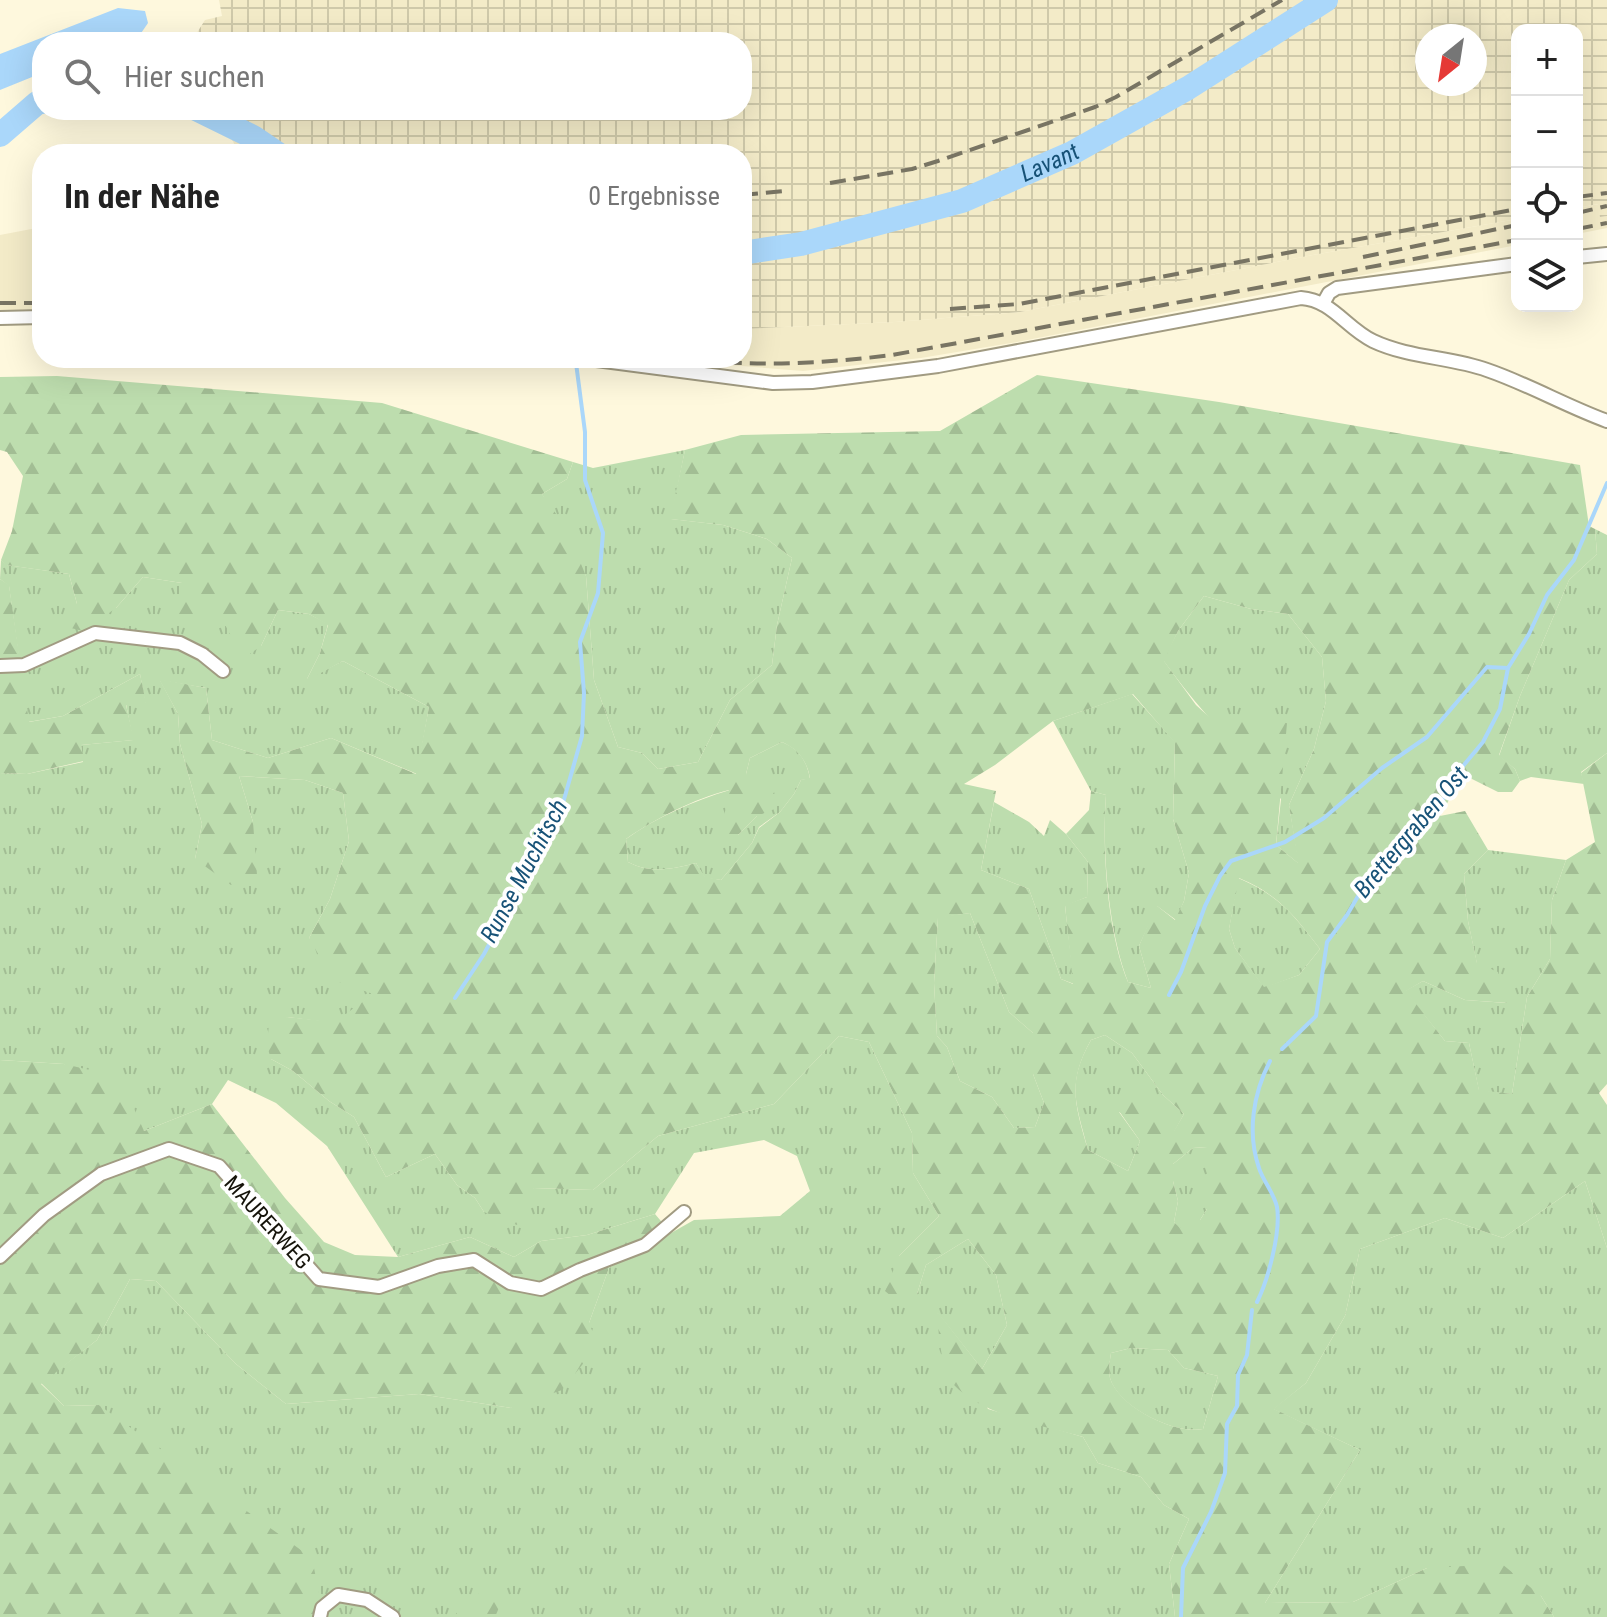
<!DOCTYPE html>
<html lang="de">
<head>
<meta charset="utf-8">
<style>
	body { margin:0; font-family:"Roboto Condensed",sans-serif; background:#f2f2f2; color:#222 }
	.controls { position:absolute; right:24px; top:24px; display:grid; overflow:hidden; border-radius:16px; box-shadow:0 8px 32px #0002 }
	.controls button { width:72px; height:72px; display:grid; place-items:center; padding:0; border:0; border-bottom:2px solid #e0e0e0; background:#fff; color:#222; font:40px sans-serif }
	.compass { position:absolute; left:1415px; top:24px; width:72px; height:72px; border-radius:50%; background:#fff; box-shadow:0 8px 32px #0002; rotate:210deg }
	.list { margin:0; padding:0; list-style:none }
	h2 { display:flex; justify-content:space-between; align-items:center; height:104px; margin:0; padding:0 32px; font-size:34px }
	h2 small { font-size:26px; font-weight:400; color:#767676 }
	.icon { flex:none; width:44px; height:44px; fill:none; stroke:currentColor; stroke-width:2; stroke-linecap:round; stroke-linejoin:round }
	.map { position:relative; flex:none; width:1607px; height:1617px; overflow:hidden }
	.search { position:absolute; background:#fff; box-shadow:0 8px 32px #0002; left:32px; top:32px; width:720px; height:88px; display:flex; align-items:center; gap:20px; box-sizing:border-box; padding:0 28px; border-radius:32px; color:#767676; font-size:30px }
	.panel { position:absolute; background:#fff; box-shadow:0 8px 32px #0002; left:32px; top:144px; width:720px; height:224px; border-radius:32px }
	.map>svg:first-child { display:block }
</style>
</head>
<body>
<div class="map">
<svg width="1607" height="1617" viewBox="0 0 1607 1617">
	<defs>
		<pattern id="industrial-grid" width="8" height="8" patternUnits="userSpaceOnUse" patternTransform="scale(2)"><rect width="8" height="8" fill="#f3ebc8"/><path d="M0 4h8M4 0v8" fill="none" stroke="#cfc9aa"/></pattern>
		<pattern id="grass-tufts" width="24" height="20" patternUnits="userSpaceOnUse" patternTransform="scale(2)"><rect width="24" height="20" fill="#bdddae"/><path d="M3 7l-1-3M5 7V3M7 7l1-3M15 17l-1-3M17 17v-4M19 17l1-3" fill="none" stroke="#a2bd94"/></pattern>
		<pattern id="forest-firs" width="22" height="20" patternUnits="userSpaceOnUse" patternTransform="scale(2)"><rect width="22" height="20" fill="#bdddae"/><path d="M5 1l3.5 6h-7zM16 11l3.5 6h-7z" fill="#a2bd94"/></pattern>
	</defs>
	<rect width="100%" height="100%" fill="#fef8dd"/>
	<g fill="#f3ebc8">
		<polygon points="1599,204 1600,217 1607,216 1607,228 1577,234 1577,208"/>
		<polygon points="1517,219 1517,245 1017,342 921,358 803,371 642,358 742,358 742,329 895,322 1020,312 1313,255"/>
		<polygon points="42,227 42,311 0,312 0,235"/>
	</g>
	<path fill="url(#industrial-grid)" fill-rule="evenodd" d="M219 0H1607V216L1600 217 1598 204 1577 208V30H1517V219L1313 255 1020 312 895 322 742 329V154H238L221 110H742V42H194L193 39 205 20 222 16ZM1427 36H1475V84H1427Z"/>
	<g fill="url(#grass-tufts)">
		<polygon points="685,450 671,519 723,525 767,539 792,558 777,625 772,665 730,700 698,762 658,769 642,753 618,747 594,680 586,576 542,494 567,479 573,462 593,468"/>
		<polygon points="1595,529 1607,535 1607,753 1581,772 1584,784 1531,777 1520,781 1515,769 1499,756 1520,696 1569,580 1597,554"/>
		<polygon points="1,560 7,565 69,574 77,604 116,608 143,577 182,583 261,646 278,610 309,614 328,624 320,653 307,679 343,661 429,707 417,774 331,738 268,758 212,740 206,688 160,680 178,714 180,744 202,824 195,859 253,822 239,776 305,780 343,793 349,841 330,899 309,938 374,994 335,1023 287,1017 271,1059 293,1071 329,1101 354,1117 386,1177 435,1154 457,1185 475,1198 484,1212 534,1188 593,1190 658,1136 774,1104 839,1036 869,1042 912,1133 913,1173 939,1216 899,1256 917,1294 926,1265 968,1239 996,1275 1007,1325 982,1369 937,1312 988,1409 1083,1437 1098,1463 1141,1477 1164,1505 1189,1519 1169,1564 1175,1617 315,1617 99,1405 64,1406 41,1383 97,1340 130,1279 156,1281 236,1364 286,1404 419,1394 511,1408 589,1323 609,1268 694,1220 780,1216 810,1191 797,1156 764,1140 694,1153 655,1214 587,1235 541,1241 514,1257 470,1237 398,1257 327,1146 276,1103 228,1080 212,1104 144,1131 64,1064 0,1060 0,773 27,774 83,762 81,745 133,740 126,704 146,707 140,674 63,716 28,722 9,586 0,579"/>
		<path d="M1204 596 1251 609 1288 614 1322 657 1326 701 1314 749 1289 805 1299 864 1276 845 1281 799C1241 753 1199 710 1163 660L1178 631Z"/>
		<path d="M1132 694 1175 742 1173 819 1189 873 1184 901 1176 920 1157 906 1139 946 1151 988 1128 982C1108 930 1102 851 1106 795L1091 791 1053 721Z"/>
		<path d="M782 742C799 749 807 761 810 779L801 780 794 794 780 812 759 827 752 843 721 880 705 878 696 863C672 869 651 874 628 862L626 839C657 817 693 801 730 790L738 835 757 816 746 774 750 758Z"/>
		<polygon points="994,802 1029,822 1044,836 1050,820 1066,834 1088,862 1087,897 1065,906 1074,984 1061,979 1029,889 981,870"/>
		<polygon points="1488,850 1566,860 1552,900 1550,959 1527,997 1512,1094 1479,1091 1469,1043 1445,1041 1405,991 1423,981 1465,1000 1507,1003 1477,964 1468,921 1464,874"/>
		<path d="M1238 878C1280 896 1293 914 1320 949L1299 975 1264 988 1235 948 1229 929Z"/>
		<polygon points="970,913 1009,1012 1033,1033 1033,1074 1044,1103 1035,1127 1014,1128 992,1097 960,1081 947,1047 937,1036 934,983 938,917"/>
		<path d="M1105 1035 1132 1053 1163 1095 1184 1114 1174 1132 1119 1112 1140 1141 1128 1171 1088 1150C1076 1103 1066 1084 1091 1040Z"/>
		<polygon points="1207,1147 1207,1209 1200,1220 1180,1229 1174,1222 1178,1201 1173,1181 1173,1164 1193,1148"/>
		<polygon points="1585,1181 1607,1248 1607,1617 1554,1617 1541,1596 1427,1568 1353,1602 1265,1603 1360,1450 1273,1409 1306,1383 1345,1316 1360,1249 1445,1218 1503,1238"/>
		<path d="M1131 1348 1168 1350 1184 1368 1218 1376 1203 1429C1175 1435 1118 1407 1110 1378 1108 1370 1110 1360 1111 1353Z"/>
	</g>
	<g fill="url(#forest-firs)" fill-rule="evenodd">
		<path d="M1037 375 1219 402 1580 465 1589 526 1595 529 1597 554 1569 580 1520 696 1499 755 1515 769 1520 781 1512 792H1498L1460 773 1454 791 1440 816 1465 811 1488 850 1464 874 1468 921 1477 963 1498 972 1508 1003 1465 1000 1423 981 1406 991 1445 1041 1469 1043 1479 1090 1512 1094 1527 997 1550 959 1552 900 1566 860 1595 842 1581 773 1607 753V1084L1599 1093 1607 1105V1248L1585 1181 1503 1238 1445 1218 1360 1249 1345 1316 1306 1383 1274 1409 1360 1450 1265 1603 1353 1602 1427 1568 1502 1564 1541 1596 1554 1617H1175L1169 1564 1189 1519 1164 1505 1141 1477 1098 1463 1083 1437C1041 1425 982 1416 952 1383 941 1370 938 1328 937 1311L982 1369 1007 1325 996 1275 968 1239 926 1265 917 1294 904 1307 885 1291 899 1256 939 1216 913 1173 912 1133 869 1042 839 1036 774 1104 658 1136 593 1190 534 1188 517 1225 484 1212 475 1198 457 1185 435 1154 386 1177 354 1117 329 1101 293 1071 271 1059 267 1046 269 1023 287 1017 335 1022 373 994 333 980 309 938 330 899 349 841 343 793 305 780 239 776 253 822 257 875 231 885 195 859 202 824 180 744 178 714 159 679 206 688 212 740 268 758 331 738 416 774 429 707 343 661 306 681 320 653 328 625 309 614 278 610 261 646 243 659 221 617 177 626 182 583 143 577 116 608 83 631 63 626 77 604 69 574 6 565 1 560 12 531 23 476 7 452 0 450V377L57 376 382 403 573 462 567 479 542 494 566 528 586 576 594 680 618 747 642 753 658 769 698 762 730 700 772 665 777 625 792 558 767 539 723 525 670 519 685 450 741 435 940 431ZM1204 596 1251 609 1288 614 1322 657 1326 701 1314 749 1289 805 1298 863 1276 845 1287 723 1235 718 1220 727 1196 705 1164 661 1178 631ZM1133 694 1175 743 1173 819 1189 873 1184 901 1175 920 1156 905 1139 946 1151 988 1128 982C1107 931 1102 850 1106 795L1091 791 1089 810 1066 834 1088 862 1087 897 1065 905 1073 984 1061 979 1029 889 981 870 996 791 964 784 995 765 1053 721ZM782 742C798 749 807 761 810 778L801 780 794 794 780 812 759 828 752 843 721 880 705 877 696 863C672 869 651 874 628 862L626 839C656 818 694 799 729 790L724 817 728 834 738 835 757 816 777 808 773 786 746 774 750 758ZM1239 878C1279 895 1294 915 1320 949L1299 975 1264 987 1235 948 1229 929ZM970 913 1009 1012 1033 1033V1074L1044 1103 1035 1127 1014 1128 992 1097 960 1081 947 1047 937 1036 934 983 938 918ZM1105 1035 1132 1053 1163 1095 1184 1114 1174 1131 1154 1100H1128L1119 1111 1140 1141 1128 1171 1088 1150C1075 1104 1067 1083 1091 1040ZM1207 1147V1209L1200 1220H1190L1180 1228 1174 1222 1178 1201 1173 1181V1164L1193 1148ZM1131 1348 1168 1350 1184 1368 1218 1376 1203 1429C1175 1435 1119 1407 1110 1378 1108 1370 1110 1361 1111 1353Z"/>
		<polygon points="0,579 9,585 29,722 63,716 140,674 147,708 126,705 134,740 81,745 84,761 27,774 0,773"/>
		<polygon points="0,1060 64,1064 120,1077 144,1131 212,1104 285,1198 324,1242 355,1255 398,1257 470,1237 514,1257 541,1241 587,1235 655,1214 671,1233 609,1268 589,1323 598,1345 562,1390 511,1408 419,1394 286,1404 236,1364 156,1281 130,1279 97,1340 41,1384 64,1406 99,1405 312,1558 320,1598 315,1617 0,1617"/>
		<polygon points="497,1581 506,1591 495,1617 454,1617 460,1607"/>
	</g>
	<polygon fill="#aad7fa" points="118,8 145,11 148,23 135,42 42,42 42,73 0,90 0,54"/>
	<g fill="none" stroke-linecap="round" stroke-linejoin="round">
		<g stroke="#aad7fa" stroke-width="4">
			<polyline points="1169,995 1181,972 1205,906 1220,876 1231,861 1285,842 1324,818 1382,768 1427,737 1487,667 1508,668"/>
			<polyline points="455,998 484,954 514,898 525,864 546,835 563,803 582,736 584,693 580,642 598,593 603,533 585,480 585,432 576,363"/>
			<polyline points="1282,1049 1316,1016 1327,942 1347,915 1374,869 1405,833 1437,809 1463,766 1483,742 1500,709 1508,668 1529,634 1547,595 1574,560 1607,483"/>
			<path d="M1257 1302C1268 1280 1281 1232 1277 1207 1274 1193 1263 1181 1259 1168 1247 1133 1253 1094 1270 1061"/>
			<polyline points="1181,1617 1183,1568 1211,1512 1225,1473 1227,1424 1237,1406 1238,1375 1247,1355 1252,1310"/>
		</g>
		<g stroke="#aad7fa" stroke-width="24">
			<polyline points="198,110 253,137 278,154"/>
			<polyline points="0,135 37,103 42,102"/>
			<path id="s1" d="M742 253 801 244 962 201 1072 153 1188 88 1326 0"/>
		</g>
		<g stroke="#a19b82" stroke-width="16">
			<g id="minor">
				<polyline points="1577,257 1607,254"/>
				<polyline points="1324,302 1329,293 1337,288 1517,264"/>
				<polyline points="0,318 42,317"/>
				<path d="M581 358 773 383 812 382 938 366 1301 298C1332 300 1346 328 1373 341 1409 358 1451 357 1487 370 1528 384 1566 406 1607 421"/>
				<polyline points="0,666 24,665 95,633 180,643 202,654 223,671"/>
				<polyline points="0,1257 44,1215 101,1174 169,1149 219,1166 319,1279 379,1287 438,1266 474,1260 510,1283 541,1289 580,1270 645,1245 684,1212"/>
				<polyline points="320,1617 322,1608 338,1595 367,1600 393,1617"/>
			</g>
		</g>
		<use href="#minor" stroke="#fff" stroke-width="12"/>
		<g stroke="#787463" stroke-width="4" stroke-dasharray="16 8" stroke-linecap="butt">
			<polyline points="830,183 912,169 938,161 1095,107 1116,97 1282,0"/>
			<polyline points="742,195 784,191"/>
			<polyline points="1577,197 1607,193"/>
			<polyline points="1577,213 1607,206"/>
			<polyline points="1577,229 1607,223"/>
			<polyline points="1363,257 1517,225"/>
			<polyline points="0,303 42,303"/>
			<polyline points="950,309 1019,304 1517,209"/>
			<path d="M678 358C750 367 820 364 892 355L1517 240"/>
		</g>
	</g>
	<g text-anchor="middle" stroke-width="8" stroke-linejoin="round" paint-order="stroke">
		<g font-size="22" fill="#15130a" stroke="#fff">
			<text transform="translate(268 1222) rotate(48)" y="8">MAURERWEG</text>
		</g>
		<g font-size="24" font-style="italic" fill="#175277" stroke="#fff">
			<text dy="8" stroke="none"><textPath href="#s1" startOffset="322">Lavant</textPath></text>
			<text transform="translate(1411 832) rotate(-50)" y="8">Brettergraben Ost</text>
			<text transform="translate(524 871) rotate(-62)" y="8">Runse Muchitsch</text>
		</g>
	</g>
</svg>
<div class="controls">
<button>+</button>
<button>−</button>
<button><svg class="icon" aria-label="locate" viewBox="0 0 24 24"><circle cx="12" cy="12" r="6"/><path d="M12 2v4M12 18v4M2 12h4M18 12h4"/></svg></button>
<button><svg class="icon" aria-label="layers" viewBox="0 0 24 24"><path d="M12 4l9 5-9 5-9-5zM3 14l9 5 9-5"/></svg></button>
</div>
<svg class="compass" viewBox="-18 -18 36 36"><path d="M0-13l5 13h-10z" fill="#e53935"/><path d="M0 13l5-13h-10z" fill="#767676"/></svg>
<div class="search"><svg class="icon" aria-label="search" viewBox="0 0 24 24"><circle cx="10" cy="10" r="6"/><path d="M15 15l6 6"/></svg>Hier suchen</div>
<section class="panel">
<h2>In der Nähe<small>0 Ergebnisse</small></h2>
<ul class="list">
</ul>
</section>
</div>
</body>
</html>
